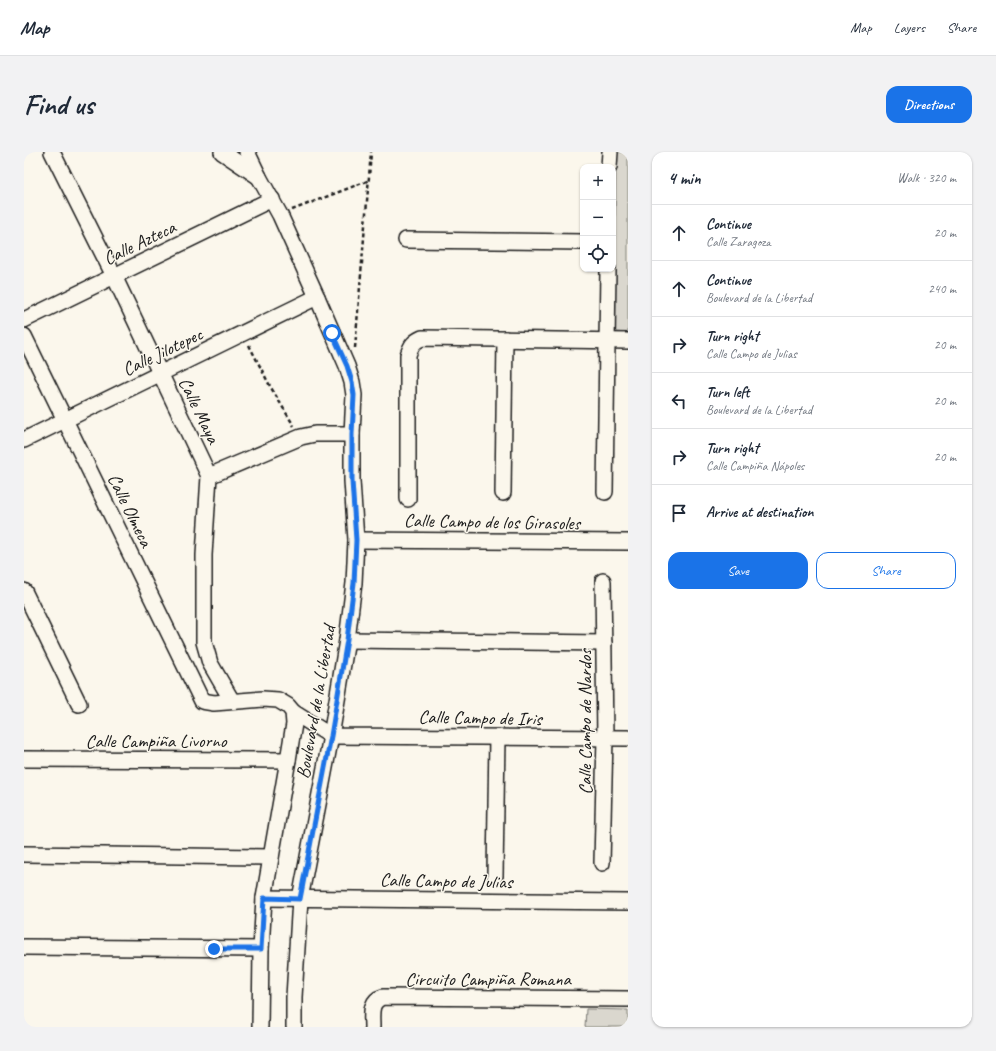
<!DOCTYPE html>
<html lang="en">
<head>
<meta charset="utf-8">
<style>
	body { margin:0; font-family:Caveat,sans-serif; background:#f2f2f3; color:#1f2937 }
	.controls { position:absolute; right:12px; top:12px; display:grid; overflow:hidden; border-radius:8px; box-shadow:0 1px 3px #0004 }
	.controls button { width:36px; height:36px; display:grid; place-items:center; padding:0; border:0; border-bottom:1px solid #e0e1e3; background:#fff; color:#1f2937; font:20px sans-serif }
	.stop { position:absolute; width:12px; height:12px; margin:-9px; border:3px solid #1a73e8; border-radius:50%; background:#fff }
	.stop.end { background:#1a73e8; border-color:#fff; box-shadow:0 1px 4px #0008 }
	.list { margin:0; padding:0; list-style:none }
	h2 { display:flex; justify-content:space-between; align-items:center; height:52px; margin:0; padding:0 16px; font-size:17px }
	h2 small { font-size:13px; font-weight:400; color:#747a83 }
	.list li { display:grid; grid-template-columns:26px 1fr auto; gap:12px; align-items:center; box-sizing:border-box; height:56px; padding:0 16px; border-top:1px solid #e0e1e3 }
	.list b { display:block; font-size:15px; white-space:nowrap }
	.list p { margin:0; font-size:13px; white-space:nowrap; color:#747a83 }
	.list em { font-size:13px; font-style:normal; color:#747a83 }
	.actions { display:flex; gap:8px; padding:12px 16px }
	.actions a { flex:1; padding:9px 0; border:1px solid #1a73e8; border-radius:12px; text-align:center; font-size:14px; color:#1a73e8 }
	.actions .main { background:#1a73e8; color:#fff }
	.icon { flex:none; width:22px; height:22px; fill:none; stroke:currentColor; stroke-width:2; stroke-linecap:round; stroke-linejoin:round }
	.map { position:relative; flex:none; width:604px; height:875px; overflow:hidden; border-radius:12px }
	header { display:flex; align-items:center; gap:24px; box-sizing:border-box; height:56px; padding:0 20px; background:#fff; border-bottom:1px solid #e0e1e3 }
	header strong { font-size:19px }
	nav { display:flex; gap:22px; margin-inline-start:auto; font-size:14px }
	.intro { display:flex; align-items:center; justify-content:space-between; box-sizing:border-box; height:96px; padding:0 24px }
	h1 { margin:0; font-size:28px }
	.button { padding:10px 18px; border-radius:12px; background:#1a73e8; color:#fff; font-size:14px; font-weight:700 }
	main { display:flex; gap:24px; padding:0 24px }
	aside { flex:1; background:#fff; border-radius:12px; box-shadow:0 1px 3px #0004 }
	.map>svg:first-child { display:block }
</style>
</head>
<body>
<header>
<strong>Map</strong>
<nav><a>Map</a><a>Layers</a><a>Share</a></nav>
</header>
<div class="intro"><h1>Find us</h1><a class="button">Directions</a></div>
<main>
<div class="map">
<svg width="604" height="875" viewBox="0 0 604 875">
	<rect width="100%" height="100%" fill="#fbf7ec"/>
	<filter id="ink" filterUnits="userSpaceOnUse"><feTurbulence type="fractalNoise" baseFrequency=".025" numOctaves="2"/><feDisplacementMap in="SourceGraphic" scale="8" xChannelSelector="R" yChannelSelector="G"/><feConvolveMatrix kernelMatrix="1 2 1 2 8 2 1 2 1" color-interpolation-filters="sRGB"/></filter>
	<g filter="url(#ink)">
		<g fill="#dad7ce" stroke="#7b7a75">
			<polygon points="592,0 604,0 604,181 589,180"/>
			<polygon points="562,857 604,858 604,875 561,875"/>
		</g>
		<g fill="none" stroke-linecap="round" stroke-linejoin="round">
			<g stroke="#1c1c1c" stroke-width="18">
				<g id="minor">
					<polyline points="28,0 90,124 185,324 180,403 180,490 186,511 208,549"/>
					<polyline points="198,0 235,25"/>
					<polyline points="223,0 235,25 256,63 293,145 323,214 328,230 330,243 328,282 328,329 332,388 330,431 323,488 307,584 276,747 270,845 270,875"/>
					<polyline points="585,15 586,0"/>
					<polyline points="382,88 559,90"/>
					<polyline points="0,168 248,47"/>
					<polyline points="0,184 178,549 190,551 239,547 254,548 264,554 269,560 270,572 264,608 240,746 237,797 236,875"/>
					<polyline points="0,288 293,145"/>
					<polyline points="185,324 277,285 291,282 328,282"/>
					<polyline points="581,340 584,117"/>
					<polyline points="479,341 481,187"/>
					<path d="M384 347V203C387 194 389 190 398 186L604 189"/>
					<polyline points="332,388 604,390"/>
					<polyline points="0,439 55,552"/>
					<polyline points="323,488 580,491"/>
					<polyline points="269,560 307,584 604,586"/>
					<polyline points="0,607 264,608"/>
					<polyline points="0,702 247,705"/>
					<polyline points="578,711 581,586 579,429"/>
					<polyline points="471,724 473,585"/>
					<polyline points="240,746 604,750"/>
					<polyline points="0,795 237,797"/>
					<path d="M348 875C348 863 345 849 359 845L604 847"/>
				</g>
			</g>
			<g stroke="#1c1c1c" stroke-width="2.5" stroke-dasharray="4 3" stroke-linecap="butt">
				<polyline points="268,58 346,28"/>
				<polyline points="225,193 246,234 270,274"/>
				<polyline points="331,196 347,0"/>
			</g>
			<use href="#minor" stroke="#fbf7ec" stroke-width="15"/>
		</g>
	</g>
	<g fill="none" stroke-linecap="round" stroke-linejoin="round" filter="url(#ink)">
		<polyline stroke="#1a73e8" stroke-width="5" points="190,797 237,797 240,746 276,747 307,584 323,488 330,431 332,388 328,329 328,282 330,243 328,230 323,214 308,181"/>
	</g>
	<g text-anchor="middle" stroke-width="3" stroke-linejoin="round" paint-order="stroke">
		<g font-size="19" fill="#1c1c1c" stroke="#fbf7ec">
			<text transform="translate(115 90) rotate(-26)" y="7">Calle Azteca</text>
			<text transform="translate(138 199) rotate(-26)" y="7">Calle Jilotepec</text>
			<text transform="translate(176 258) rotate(64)" y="7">Calle Maya</text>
			<text transform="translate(107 358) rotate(64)" y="7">Calle Olmeca</text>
			<text transform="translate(468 369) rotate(1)" y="7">Calle Campo de los Girasoles</text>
			<text transform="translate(291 550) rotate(-80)" y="7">Boulevard de la Libertad</text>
			<text transform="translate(456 565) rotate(1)" y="7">Calle Campo de Iris</text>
			<text transform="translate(560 570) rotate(-90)" y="7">Calle Campo de Nardos</text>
			<text x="132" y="595">Calle Campiña Livorno</text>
			<text transform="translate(422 728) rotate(1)" y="7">Calle Campo de Julias</text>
			<text x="464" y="833">Circuito Campiña Romana</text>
		</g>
	</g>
</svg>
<div class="controls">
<button>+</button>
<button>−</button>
<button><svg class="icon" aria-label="locate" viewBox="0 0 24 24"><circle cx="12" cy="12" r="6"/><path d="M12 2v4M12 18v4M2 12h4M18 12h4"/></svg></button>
</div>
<div class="stop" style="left:308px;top:181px"></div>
<div class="stop end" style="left:190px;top:797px"></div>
</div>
<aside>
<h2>4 min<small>Walk · 320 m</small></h2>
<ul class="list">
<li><svg class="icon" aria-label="ahead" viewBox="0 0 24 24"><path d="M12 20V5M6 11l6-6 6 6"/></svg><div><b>Continue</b><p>Calle Zaragoza</p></div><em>20 m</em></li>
<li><svg class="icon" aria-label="ahead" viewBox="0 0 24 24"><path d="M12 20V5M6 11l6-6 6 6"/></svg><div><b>Continue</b><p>Boulevard de la Libertad</p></div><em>240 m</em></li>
<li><svg class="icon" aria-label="right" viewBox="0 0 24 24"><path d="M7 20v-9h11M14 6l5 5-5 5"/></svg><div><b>Turn right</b><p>Calle Campo de Julias</p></div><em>20 m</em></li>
<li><svg class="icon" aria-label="left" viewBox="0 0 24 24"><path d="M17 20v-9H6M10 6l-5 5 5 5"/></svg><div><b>Turn left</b><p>Boulevard de la Libertad</p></div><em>20 m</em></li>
<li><svg class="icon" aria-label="right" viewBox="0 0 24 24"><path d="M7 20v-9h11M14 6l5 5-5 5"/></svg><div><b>Turn right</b><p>Calle Campiña Nápoles</p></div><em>20 m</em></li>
<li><svg class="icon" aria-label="arrive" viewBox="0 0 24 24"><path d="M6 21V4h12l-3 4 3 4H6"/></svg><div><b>Arrive at destination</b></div></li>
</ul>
<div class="actions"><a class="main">Save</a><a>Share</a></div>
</aside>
</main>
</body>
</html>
